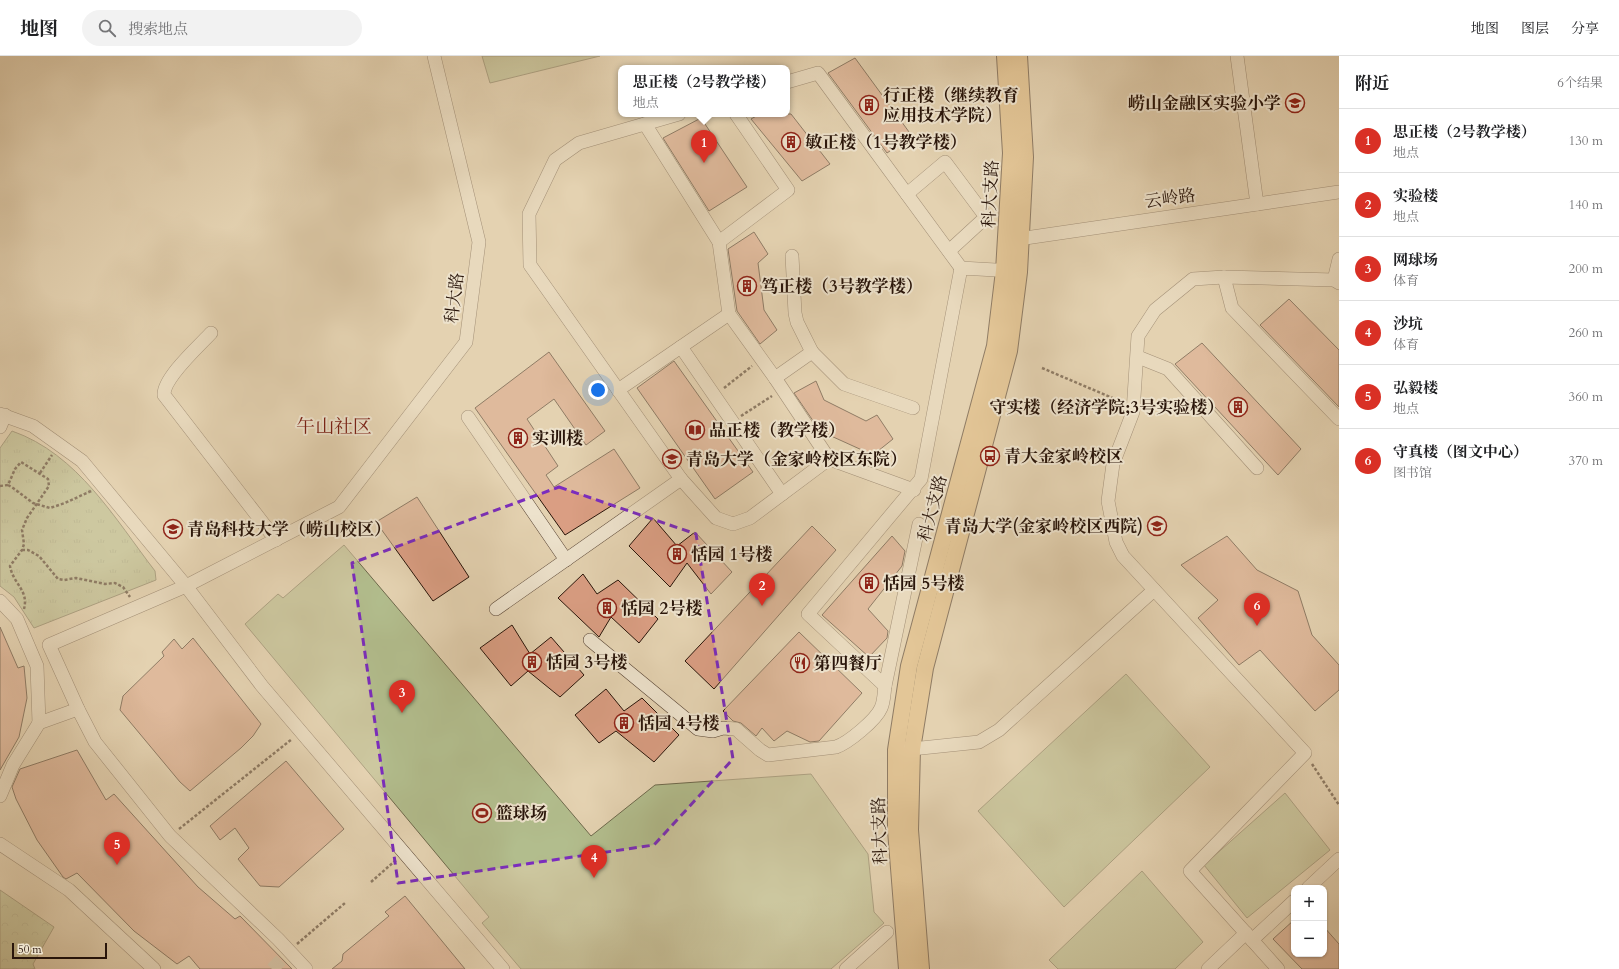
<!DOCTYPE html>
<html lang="zh">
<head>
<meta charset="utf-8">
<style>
	body { margin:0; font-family:Cardo,"Noto Serif SC",serif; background:#f2f2f2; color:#202124 }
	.controls { position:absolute; right:12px; bottom:12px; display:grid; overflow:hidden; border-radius:8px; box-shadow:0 1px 3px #0004 }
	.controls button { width:36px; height:36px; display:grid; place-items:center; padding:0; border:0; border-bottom:1px solid #e0e0e0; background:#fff; color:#202124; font:20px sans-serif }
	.scale { position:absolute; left:12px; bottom:10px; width:95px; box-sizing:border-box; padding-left:4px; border:2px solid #29150a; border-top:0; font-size:11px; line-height:14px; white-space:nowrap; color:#29150a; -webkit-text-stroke:3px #ede2cc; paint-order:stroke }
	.you { position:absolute; left:598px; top:334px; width:14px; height:14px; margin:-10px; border:3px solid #fff; border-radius:50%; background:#1a73e8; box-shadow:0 0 0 6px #1a73e833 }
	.badge { display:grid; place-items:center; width:26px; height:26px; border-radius:50%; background:#d93025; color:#fff; font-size:13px; font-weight:700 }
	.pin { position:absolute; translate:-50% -33px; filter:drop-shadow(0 1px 2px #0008) }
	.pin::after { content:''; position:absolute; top:21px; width:14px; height:12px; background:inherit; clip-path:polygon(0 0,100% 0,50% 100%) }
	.popup { position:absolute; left:618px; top:9px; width:172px; height:52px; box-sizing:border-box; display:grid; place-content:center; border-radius:8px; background:#fff; filter:drop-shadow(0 1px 3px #0005); font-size:13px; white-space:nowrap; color:#757577 }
	.popup b { font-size:15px; color:#202124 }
	.popup::after { content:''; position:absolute; left:50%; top:100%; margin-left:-8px; border:8px solid transparent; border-top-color:#fff }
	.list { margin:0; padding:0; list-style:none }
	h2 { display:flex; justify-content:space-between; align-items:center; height:52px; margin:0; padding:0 16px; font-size:17px }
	h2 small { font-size:13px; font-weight:400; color:#757577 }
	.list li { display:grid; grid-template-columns:26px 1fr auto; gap:12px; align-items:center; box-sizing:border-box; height:64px; padding:0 16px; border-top:1px solid #e0e0e0 }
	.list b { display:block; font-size:15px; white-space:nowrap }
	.list p { margin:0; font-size:13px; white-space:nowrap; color:#757577 }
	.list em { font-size:13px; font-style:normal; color:#757577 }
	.icon { flex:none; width:22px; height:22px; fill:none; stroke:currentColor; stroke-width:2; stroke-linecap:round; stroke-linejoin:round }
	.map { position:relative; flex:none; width:1339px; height:913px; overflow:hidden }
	header { display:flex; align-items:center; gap:24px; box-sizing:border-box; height:56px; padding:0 20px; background:#fff; border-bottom:1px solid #e0e0e0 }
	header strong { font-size:19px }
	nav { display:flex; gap:22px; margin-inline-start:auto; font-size:14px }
	.search { width:280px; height:36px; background:#f2f2f2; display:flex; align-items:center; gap:10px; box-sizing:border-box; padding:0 14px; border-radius:22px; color:#757577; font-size:15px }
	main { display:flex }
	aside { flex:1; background:#fff }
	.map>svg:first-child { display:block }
</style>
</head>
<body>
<header>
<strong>地图</strong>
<div class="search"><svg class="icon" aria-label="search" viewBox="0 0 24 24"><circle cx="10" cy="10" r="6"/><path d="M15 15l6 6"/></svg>搜索地点</div>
<nav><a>地图</a><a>图层</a><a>分享</a></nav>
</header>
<main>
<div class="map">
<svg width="1339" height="913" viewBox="0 0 1339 913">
	<defs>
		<pattern id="grass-tufts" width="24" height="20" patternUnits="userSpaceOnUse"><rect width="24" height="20" fill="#b2bd8d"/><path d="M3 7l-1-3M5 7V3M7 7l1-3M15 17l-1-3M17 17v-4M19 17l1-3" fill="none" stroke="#99a278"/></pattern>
		<pattern id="forest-crowns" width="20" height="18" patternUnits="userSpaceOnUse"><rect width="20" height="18" fill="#b2bd8d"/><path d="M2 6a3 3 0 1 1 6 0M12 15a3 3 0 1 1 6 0" fill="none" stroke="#99a278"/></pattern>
	</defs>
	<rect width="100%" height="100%" fill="#e4d2b1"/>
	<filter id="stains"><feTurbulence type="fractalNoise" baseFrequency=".005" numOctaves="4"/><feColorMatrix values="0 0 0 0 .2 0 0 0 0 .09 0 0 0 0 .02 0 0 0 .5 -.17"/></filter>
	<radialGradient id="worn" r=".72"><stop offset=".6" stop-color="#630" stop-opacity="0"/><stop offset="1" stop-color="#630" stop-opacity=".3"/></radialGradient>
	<path fill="url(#grass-tufts)" stroke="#6e694c" d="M12 375C78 398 115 463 155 515L156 524 34 572 14 541 0 530V392Z"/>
	<polygon fill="url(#forest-crowns)" stroke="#6e694c" points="0,834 54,871 33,908 35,913 0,913"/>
	<g fill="#b2bd8d" stroke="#6e694c">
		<polygon points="482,0 600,0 490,27"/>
		<polygon points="344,489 591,780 655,729 811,718 868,798 874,856 884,867 831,913 521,913 482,867 489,861 245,568 278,538 283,542"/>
		<polygon points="1126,618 1210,711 1064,851 978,755"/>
		<polygon points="1285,737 1330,794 1247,862 1204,809"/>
		<polygon points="1142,815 1203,886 1175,913 1058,913 1049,904"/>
	</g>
	<g fill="#da9e83" stroke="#29150a">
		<polygon points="855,2 912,80 887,97 828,17"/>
		<polygon points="760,58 791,58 830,108 802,125 751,63"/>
		<polygon points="701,62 747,131 709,155 663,82"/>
		<polygon points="754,176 768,198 758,207 764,254 777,274 760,288 737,255 728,193"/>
		<polygon points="1289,243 1339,294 1339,351 1260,269"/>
		<polygon points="1202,287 1301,393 1278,419 1175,308"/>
		<polygon points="549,296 605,375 586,389 554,343 527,363 558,410 546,419 554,431 614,393 640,432 565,479 475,352"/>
		<polygon points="674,305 753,416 715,443 637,332"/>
		<polygon points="816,325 824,344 866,365 877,359 893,383 873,399 820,375 794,337"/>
		<polygon points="417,441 469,521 433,545 376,466"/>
		<polygon points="653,462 677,490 695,476 732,516 711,538 687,507 670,531 629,490"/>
		<polygon points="812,470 836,494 714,633 685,605"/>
		<polygon points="892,480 905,495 902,510 868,553 888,575 887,582 869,601 822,559"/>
		<polygon points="1227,480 1257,514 1298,535 1312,579 1339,609 1339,634 1315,655 1260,594 1239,609 1198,562 1218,544 1181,509"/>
		<polygon points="583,518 597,538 618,524 658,563 639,587 611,561 599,581 558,542"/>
		<polygon points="512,569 530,598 551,581 584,619 560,641 528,615 511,630 480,592"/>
		<polygon points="0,571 18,612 24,610 27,642 19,681 0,714"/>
		<polygon points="799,576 862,637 819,685 810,686 787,675 774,685 762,672 756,680 741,667 733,665 723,655"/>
		<polygon points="193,582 261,668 253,680 241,692 190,735 180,726 120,654 123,640 164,600 162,596 174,583 182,593"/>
		<polygon points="606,633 624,655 642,642 679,679 654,706 616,675 599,687 575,659"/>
		<polygon points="77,694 106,744 114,738 198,831 235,863 240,860 292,913 200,913 189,900 177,908 134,875 77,817 66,823 63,821 37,784 16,743 12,731 20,713"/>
		<polygon points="286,705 344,773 279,831 260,830 238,803 249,792 235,772 220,784 210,770"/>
		<polygon points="405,840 465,913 332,913 342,905 343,898 389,860 385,856"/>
		<polygon points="1294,864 1294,898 1324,898 1324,871 1339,888 1339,913 1302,913 1273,883"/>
	</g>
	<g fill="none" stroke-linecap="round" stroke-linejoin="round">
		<polyline stroke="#bfac90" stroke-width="13" stroke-dasharray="13 6" stroke-linecap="butt" points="272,913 282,903"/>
		<g stroke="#584434" stroke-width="14">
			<g id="minor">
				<polyline points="1237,0 1257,148"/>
				<polyline points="787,26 818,17 961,212"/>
				<polyline points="679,58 579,87 555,104 529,158 530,209 681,423 716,462 733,468 750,462 829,403 914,434"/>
				<polyline points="645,68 719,186 729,258 775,322 829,403"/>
				<polyline points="907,138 945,106 986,161 949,195"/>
				<polyline points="1012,184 1339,136"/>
				<polyline points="719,186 788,134 736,58"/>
				<polyline points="792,200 795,257 797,266 812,296"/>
				<polyline points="1224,221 1232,252 1339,363"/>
				<polyline points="1334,224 1339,203"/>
				<path d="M211 277C199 290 163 322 164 339L276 484"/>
				<polyline points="681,291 782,438"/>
				<polyline points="1138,301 1168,313 1257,412"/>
				<polyline points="775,322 812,296 844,328 913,352"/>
				<polyline points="618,334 729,258"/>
				<polyline points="0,358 33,370 82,405 186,530 262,630 503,913"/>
				<polyline points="468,361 566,504"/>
				<polyline points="0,371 5,359"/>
				<polyline points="919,468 885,630 808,558 921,423 961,212 1013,215"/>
				<polyline points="0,545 17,563 37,610 39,667"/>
				<polyline points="496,553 681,423"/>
				<path d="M590 584 698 673 713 675 723 672 736 673 760 694 768 699 836 691C848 687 876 664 881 652 884 646 884 637 885 630"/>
				<polyline points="902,694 979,686 999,674 1154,534"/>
				<polyline points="0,740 13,709 39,667 78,653"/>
				<polyline points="0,788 69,834 154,913"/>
				<polyline points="1308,832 1339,803"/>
				<polyline points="1252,884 1294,845"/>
				<polyline points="306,913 278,883 170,780 95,686 78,653 49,589 186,530 339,451 466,286 479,186 434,0"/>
				<polyline points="846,913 887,876"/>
				<polyline points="1208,913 1246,877"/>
				<polyline points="1278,913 1190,815 1305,697 1123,500 1116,486 1108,445 1113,408 1133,356 1138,280 1155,254 1193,223 1224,221 1334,224 1339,227"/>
			</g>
		</g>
		<g stroke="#29150a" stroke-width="18">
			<g id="major">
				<polyline points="907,913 896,774 896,694 909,610 995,290 1004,215 1011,97 1005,0"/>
				<polyline points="921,913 910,774 912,693 925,612 1009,295 1019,216 1025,101 1019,0"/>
			</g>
		</g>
		<g stroke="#29150a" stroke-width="2.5" stroke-dasharray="3 2" stroke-linecap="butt">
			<polyline points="1042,312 1122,346"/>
			<polyline points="724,332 752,310"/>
			<polyline points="741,360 772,340"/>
			<polyline points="40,417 52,399"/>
			<polyline points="8,429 13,432 33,447 50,452 65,447 91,435"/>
			<path d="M0 430 8 429 15 413 21 406 48 423 49 430 27 462 22 474 24 488 22 494 10 510C13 528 29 534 24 553"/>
			<polyline points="22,494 28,494 39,500 58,523 64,524 76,522 105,528 115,527 123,531 130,541"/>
			<polyline points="1312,708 1339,749"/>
			<polyline points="179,773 292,683"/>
			<polyline points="371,826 396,804"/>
			<polyline points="297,888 345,847"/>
		</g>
		<use href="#minor" stroke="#ede2cc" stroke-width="13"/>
		<use href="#major" stroke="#e2b978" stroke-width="16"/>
	</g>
	<path d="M0 0H1339V913H0ZM559 431 696 478 733 703 654 789 398 827 352 507Z" fill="#e4d2b1" fill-opacity=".55" fill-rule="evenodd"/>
	<path fill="none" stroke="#7b2cbf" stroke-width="3" stroke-dasharray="8 5" stroke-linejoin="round" d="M559 431 696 478 733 703 654 789 398 827 352 507Z"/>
	<defs>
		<g id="school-ring" transform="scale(1)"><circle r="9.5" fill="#ede2cc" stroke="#8f2418" stroke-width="1.5"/><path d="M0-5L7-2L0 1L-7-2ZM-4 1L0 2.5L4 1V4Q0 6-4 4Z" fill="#8f2418"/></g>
		<g id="building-ring" transform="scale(1)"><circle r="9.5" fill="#ede2cc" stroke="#8f2418" stroke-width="1.5"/><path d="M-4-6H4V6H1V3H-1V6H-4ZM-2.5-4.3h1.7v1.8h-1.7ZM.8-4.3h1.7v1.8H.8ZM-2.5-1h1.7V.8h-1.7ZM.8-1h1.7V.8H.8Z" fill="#8f2418"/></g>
		<g id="library-ring" transform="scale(1)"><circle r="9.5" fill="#ede2cc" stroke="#8f2418" stroke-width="1.5"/><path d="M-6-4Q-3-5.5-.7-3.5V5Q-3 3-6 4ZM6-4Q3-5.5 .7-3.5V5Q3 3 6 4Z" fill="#8f2418"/></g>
		<g id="bus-ring" transform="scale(1)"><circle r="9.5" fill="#ede2cc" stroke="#8f2418" stroke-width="1.5"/><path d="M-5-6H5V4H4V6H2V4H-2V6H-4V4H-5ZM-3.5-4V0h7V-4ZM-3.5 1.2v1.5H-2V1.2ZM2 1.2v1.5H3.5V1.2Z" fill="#8f2418"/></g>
		<g id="university-ring" transform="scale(1)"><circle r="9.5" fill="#ede2cc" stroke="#8f2418" stroke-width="1.5"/><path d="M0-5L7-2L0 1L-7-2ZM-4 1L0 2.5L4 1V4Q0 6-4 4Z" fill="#8f2418"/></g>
		<g id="restaurant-ring" transform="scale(1)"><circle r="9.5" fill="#ede2cc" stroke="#8f2418" stroke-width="1.5"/><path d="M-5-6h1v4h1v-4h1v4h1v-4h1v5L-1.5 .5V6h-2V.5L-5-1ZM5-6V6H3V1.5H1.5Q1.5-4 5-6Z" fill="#8f2418"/></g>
		<g id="stadium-ring" transform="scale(1)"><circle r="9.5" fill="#ede2cc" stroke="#8f2418" stroke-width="1.5"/><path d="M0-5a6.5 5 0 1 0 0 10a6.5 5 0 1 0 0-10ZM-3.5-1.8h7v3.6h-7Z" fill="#8f2418"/></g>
	</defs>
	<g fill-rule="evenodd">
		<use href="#school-ring" x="1295" y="47"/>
		<use href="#building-ring" x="869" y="49"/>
		<use href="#building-ring" x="791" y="86"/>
		<use href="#building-ring" x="747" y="230"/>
		<use href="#building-ring" x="1238" y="351"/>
		<use href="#library-ring" x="695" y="374"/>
		<use href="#building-ring" x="518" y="382"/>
		<use href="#bus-ring" x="990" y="400"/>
		<use href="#university-ring" x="672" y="403"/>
		<use href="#university-ring" x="1157" y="470"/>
		<use href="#university-ring" x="173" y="473"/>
		<use href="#building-ring" x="677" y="498"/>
		<use href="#building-ring" x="869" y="527"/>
		<use href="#building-ring" x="607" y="552"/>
		<use href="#building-ring" x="532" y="606"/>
		<use href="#restaurant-ring" x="800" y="607"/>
		<use href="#building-ring" x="624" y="667"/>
		<use href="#stadium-ring" x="482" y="757"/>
	</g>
	<g text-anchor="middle" stroke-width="4" stroke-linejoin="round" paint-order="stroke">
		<g font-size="17" font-weight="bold" fill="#29150a" stroke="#ede2cc" text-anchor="start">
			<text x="883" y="45">行正楼（继续教育<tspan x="883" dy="20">应用技术学院）</tspan></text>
			<text x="1281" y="53" text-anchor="end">崂山金融区实验小学</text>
			<text x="805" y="92">敏正楼（1号教学楼）</text>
			<text x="761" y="236">笃正楼（3号教学楼）</text>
			<text x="1224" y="357" text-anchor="end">守实楼（经济学院;3号实验楼）</text>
			<text x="709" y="380">品正楼（教学楼）</text>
			<text x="532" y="388">实训楼</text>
			<text x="1004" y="406">青大金家岭校区</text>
			<text x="686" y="409">青岛大学（金家岭校区东院）</text>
			<text x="1143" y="476" text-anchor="end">青岛大学(金家岭校区西院)</text>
			<text x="187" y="479">青岛科技大学（崂山校区）</text>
			<text x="691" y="504">恬园 1号楼</text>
			<text x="883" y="533">恬园 5号楼</text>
			<text x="621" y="558">恬园 2号楼</text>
			<text x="546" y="612">恬园 3号楼</text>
			<text x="814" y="613">第四餐厅</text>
			<text x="638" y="673">恬园 4号楼</text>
			<text x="496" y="763">篮球场</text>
		</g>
		<g font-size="17" fill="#29150a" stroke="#ede2cc">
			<text transform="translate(990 138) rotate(-87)" y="6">科大支路</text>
			<text transform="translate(1170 142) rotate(-8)" y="6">云岭路</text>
			<text transform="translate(454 242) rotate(-83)" y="6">科大路</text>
			<text transform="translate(932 452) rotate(-75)" y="6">科大支路</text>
			<text transform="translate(879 775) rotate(-92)" y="6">科大支路</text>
		</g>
		<g font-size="19" fill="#7a1f14" stroke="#ede2cc">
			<text x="334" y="377">午山社区</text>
		</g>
	</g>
	<rect width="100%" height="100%" filter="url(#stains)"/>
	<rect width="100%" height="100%" fill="url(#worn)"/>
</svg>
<div class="controls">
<button>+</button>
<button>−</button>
</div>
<div class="scale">50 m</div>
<div class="you"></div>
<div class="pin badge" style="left:704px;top:107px">1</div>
<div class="popup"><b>思正楼（2号教学楼）</b>地点</div>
<div class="pin badge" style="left:762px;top:550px">2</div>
<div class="pin badge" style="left:402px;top:657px">3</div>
<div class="pin badge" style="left:594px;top:822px">4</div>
<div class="pin badge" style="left:117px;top:809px">5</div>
<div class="pin badge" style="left:1257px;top:570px">6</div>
</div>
<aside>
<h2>附近<small>6个结果</small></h2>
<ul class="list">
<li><span class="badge">1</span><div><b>思正楼（2号教学楼）</b><p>地点</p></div><em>130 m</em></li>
<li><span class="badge">2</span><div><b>实验楼</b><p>地点</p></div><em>140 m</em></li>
<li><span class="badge">3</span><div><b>网球场</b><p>体育</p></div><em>200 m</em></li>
<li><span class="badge">4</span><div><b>沙坑</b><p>体育</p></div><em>260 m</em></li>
<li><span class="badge">5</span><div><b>弘毅楼</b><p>地点</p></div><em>360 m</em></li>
<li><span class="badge">6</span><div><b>守真楼（图文中心）</b><p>图书馆</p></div><em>370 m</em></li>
</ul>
</aside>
</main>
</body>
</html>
